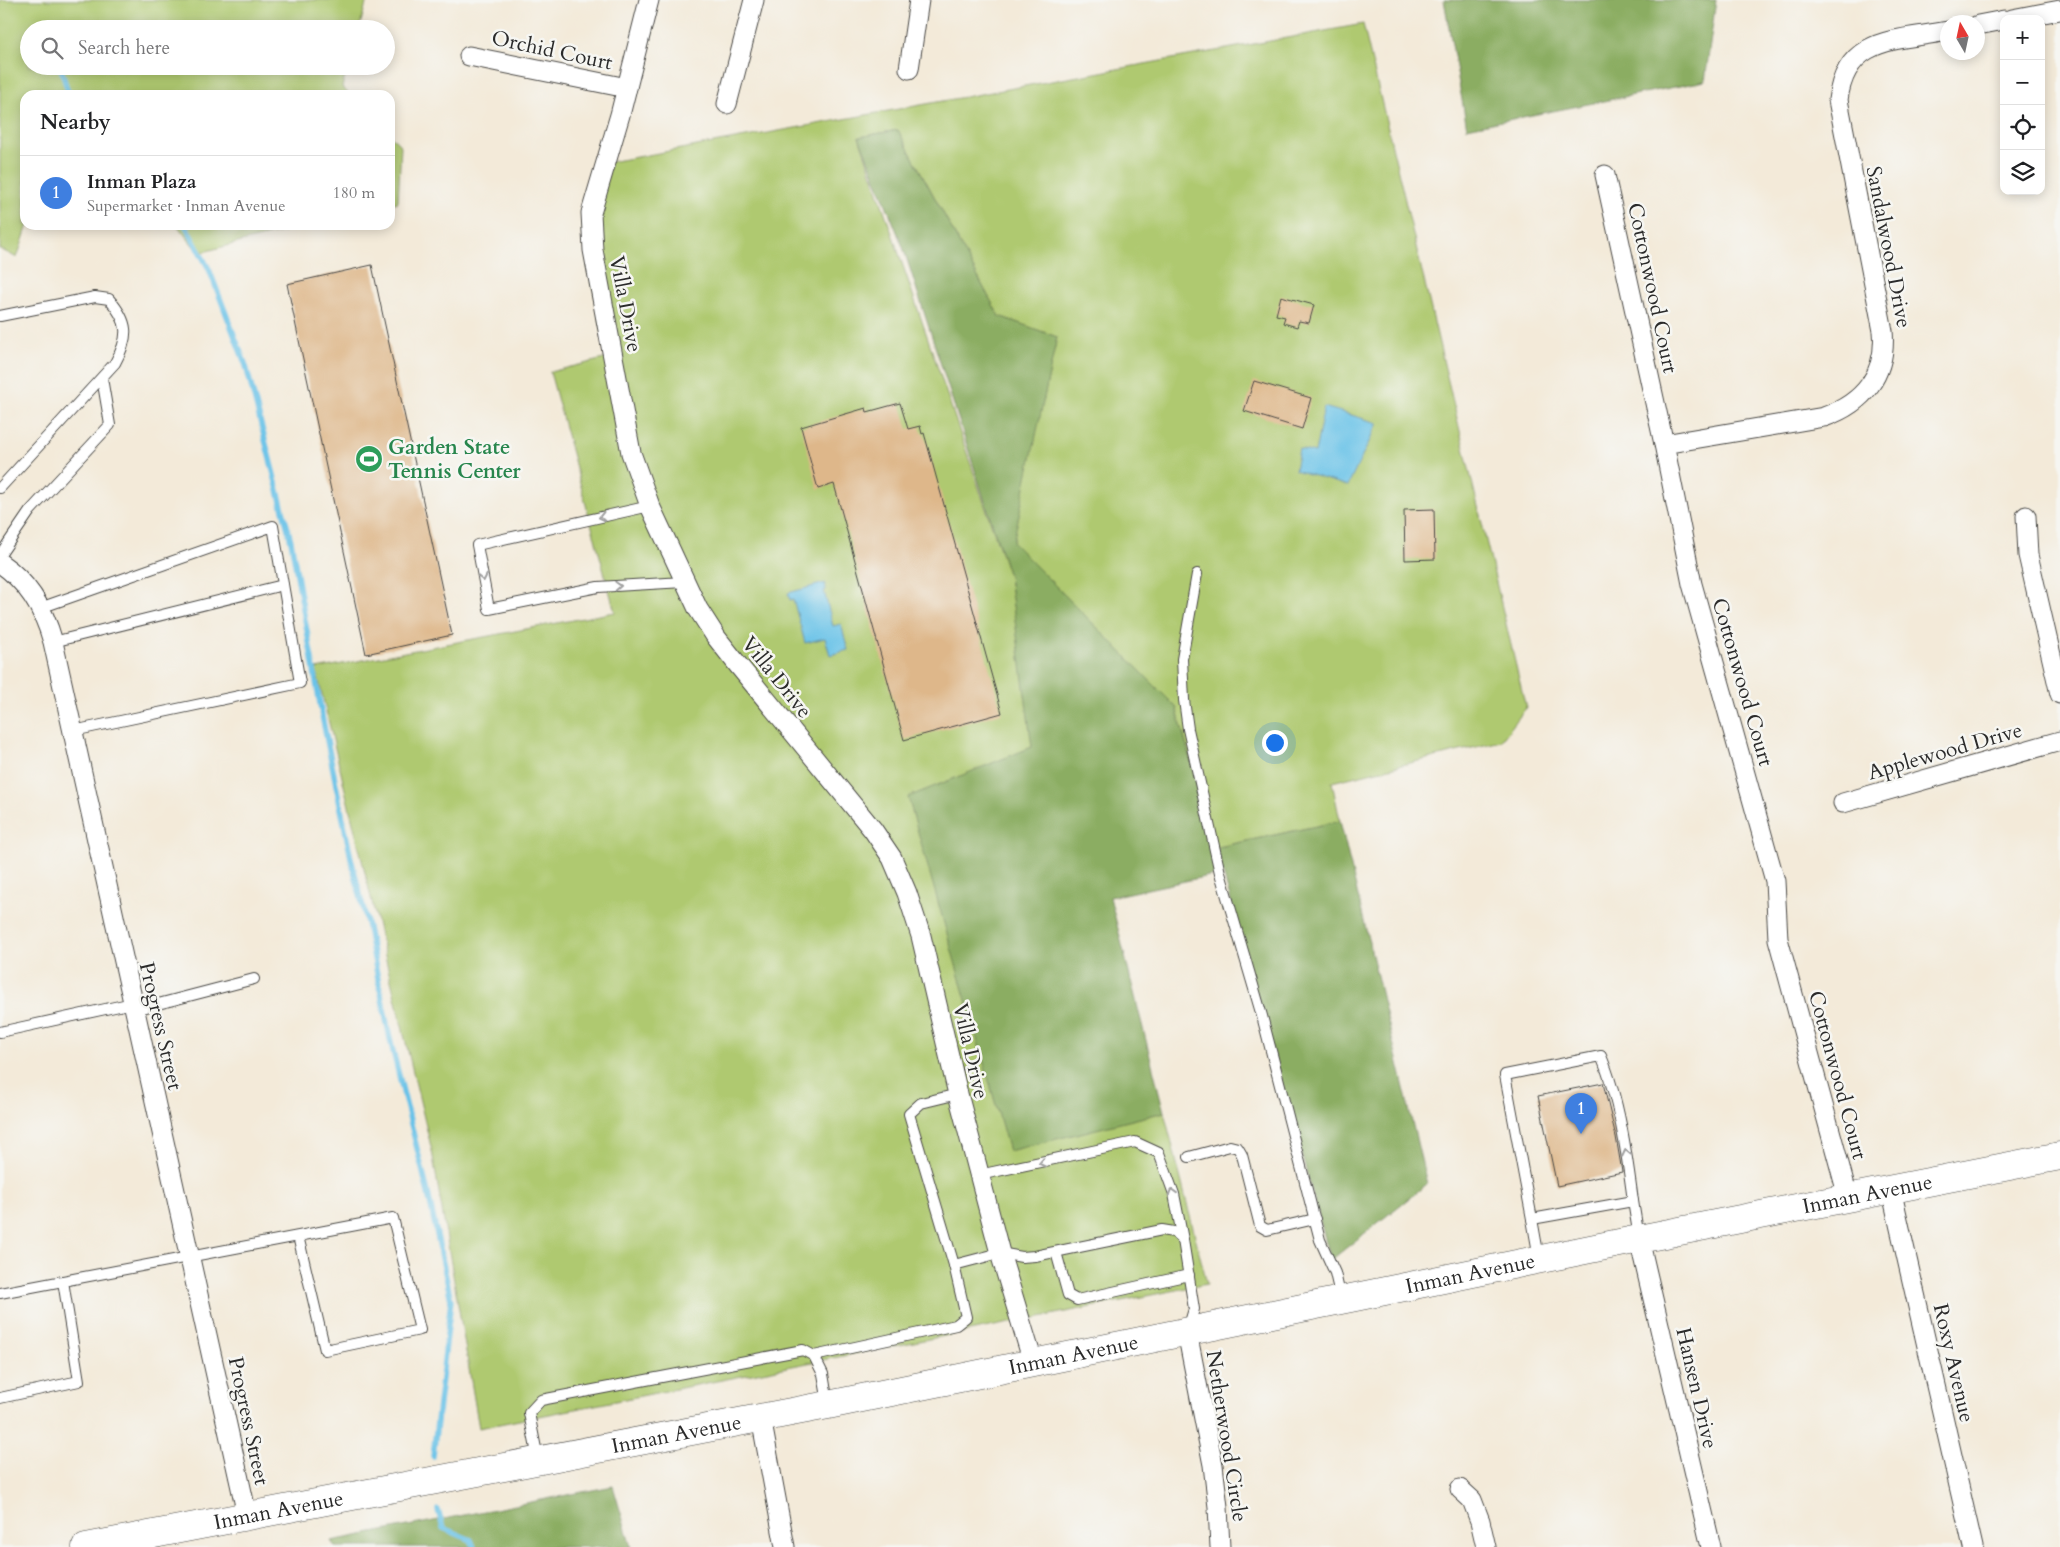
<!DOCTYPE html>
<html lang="en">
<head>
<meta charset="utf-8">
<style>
	body { margin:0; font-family:Cardo,serif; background:#f2f2f2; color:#202124 }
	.controls { position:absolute; right:15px; top:15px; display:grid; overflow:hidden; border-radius:10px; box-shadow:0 2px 12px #0003 }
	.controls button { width:45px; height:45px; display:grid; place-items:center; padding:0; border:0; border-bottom:1px solid #e0e0e0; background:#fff; color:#202124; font:25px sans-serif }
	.compass { position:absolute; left:1940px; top:15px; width:45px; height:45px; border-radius:50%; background:#fff; box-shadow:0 2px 12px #0003; rotate:351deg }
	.you { position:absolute; left:1274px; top:742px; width:18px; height:18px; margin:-12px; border:4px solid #fff; border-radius:50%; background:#1a73e8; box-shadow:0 0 0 8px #1a73e833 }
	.badge { display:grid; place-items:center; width:32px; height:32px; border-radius:50%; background:#d93025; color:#fff; font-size:16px; font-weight:700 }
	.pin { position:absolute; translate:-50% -41px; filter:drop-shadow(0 1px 2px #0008) }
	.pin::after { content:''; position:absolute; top:26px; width:18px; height:15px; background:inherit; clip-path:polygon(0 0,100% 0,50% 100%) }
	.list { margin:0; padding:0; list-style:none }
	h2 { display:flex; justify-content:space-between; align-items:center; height:65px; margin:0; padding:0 20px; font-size:21px }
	h2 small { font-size:16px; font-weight:400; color:#757577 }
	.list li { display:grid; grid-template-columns:32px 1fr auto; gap:15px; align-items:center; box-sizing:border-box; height:75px; padding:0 20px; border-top:1px solid #e0e0e0 }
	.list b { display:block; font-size:19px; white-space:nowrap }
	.list p { margin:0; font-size:16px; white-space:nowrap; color:#757577 }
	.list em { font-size:16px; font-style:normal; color:#757577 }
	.icon { flex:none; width:28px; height:28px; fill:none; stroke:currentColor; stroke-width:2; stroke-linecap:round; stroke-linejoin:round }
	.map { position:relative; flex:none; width:2060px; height:1547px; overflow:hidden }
	.search { position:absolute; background:#fff; box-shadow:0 2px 12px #0003; left:20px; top:20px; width:375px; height:55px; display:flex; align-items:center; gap:12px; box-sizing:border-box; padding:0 18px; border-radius:28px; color:#757577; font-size:19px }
	.panel { position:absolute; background:#fff; box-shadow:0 2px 12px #0003; left:20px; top:90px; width:375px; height:140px; border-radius:15px }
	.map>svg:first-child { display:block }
</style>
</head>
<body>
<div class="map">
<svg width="2060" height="1547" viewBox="0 0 2060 1547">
	<rect width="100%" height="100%" fill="#f6f6f2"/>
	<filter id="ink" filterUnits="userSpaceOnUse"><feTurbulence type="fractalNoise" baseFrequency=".02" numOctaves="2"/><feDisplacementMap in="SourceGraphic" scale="10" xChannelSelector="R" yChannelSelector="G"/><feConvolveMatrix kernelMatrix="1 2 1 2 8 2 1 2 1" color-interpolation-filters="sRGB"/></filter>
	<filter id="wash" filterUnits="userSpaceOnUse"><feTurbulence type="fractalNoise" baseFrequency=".0096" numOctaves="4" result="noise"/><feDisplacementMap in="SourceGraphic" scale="20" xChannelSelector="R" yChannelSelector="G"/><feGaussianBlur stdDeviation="1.12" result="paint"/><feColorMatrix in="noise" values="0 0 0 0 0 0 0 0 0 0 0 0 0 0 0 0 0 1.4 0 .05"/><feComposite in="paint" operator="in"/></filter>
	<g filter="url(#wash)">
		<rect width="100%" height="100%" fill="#f3ead9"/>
		<g fill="#afc96f" stroke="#6d7a4d">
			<polygon points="0,0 367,0 359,29 29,29 29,66 348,66 342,87 350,95 25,95 25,225 28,225 17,258 0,249"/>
			<polygon points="1363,24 1526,708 1501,741 1332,782 1340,821 1214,848 1176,707 1012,543 1057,337 999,316 898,130 859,137 1009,576 1033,747 909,797 1009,1150 1164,1112 1207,1284 479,1428 432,1151 316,669 615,612 550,372 608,358 587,256 604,163"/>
			<polygon points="390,135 401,146 398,202 390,204"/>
			<polygon points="177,225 307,225 199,253"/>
		</g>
		<g fill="#8bad62" stroke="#5b6c46">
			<polygon points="1444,0 1716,0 1705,81 1467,128"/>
			<polygon points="898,130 999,316 1057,337 1013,543 1176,707 1214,848 1340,821 1427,1184 1331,1260 1223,873 1110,897 1164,1112 1009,1151 908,797 1032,747 1009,576 903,247 859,137"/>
			<polygon points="613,1486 631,1547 335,1547 331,1541"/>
		</g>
		<g fill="#6bc3e8" stroke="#4b778a">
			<polygon points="1324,407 1378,423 1348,486 1295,470 1299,449 1315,453"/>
			<polygon points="825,583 826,590 824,591 833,626 841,624 848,650 830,655 825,638 805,643 793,599 790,600 788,593"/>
		</g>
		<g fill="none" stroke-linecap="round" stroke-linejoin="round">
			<g stroke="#6bc3e8" stroke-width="5.5">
				<polyline points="60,66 69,95"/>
				<polyline points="185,225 209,269 246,366 291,541 323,721 351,858 367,923 390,1039 428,1193 451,1300 433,1456"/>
				<polyline points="438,1510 443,1528 471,1540 474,1547"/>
			</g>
		</g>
		<g id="blocks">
			<g fill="#deb78a">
				<polygon points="372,265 452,635 366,654 287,284"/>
				<polygon points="1281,296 1314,305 1309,323 1299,321 1297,327 1283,323 1285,317 1276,315"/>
				<polygon points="1254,381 1311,398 1302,429 1244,411"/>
				<polygon points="900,403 908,429 920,426 922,434 924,433 1002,713 904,740 834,484 818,489 801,427 866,408 867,412"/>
				<polygon points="1434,509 1435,559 1405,560 1404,510"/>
				<polygon points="1603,1083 1616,1137 1622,1172 1557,1186 1538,1096"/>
			</g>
		</g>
	</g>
	<g filter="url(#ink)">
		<use href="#blocks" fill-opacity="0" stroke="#494845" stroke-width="1"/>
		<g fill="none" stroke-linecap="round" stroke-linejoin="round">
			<g stroke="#494845" stroke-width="12">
				<g id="lane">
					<path d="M0 316 95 297 109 299C129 322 130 336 115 363L0 488"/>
					<polyline points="650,506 477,545 489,609 598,587 684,582"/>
					<polyline points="0,555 30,511 110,425 102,378"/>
					<polyline points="1197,574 1182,659 1184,700 1188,729 1220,873 1262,1016 1320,1240 1335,1273 1341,1299"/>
					<polyline points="40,608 273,526 300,683 73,731"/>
					<polyline points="53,642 283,585"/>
					<polyline points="135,1010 254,979"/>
					<polyline points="0,1032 133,1003"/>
					<polyline points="958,1094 921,1103 909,1114 954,1265 1000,1253 1022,1257 1035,1256 1162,1230 1174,1232 1183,1240 1194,1309 1188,1329"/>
					<polyline points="1189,1157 1230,1146 1238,1148 1242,1155 1260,1226 1267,1230 1315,1219"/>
					<polyline points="979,1175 1135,1142 1159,1153 1174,1194 1183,1240"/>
					<path d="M1532 1219 1505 1075 1601 1056C1619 1098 1627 1155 1633 1201"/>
					<polyline points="1056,1252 1068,1295 1077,1300 1189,1275"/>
					<polyline points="1539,1258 1532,1219 1633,1201 1639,1238"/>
					<polyline points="0,1293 393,1218 420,1330 325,1350 298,1236"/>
					<polyline points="814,1356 956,1325 966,1317 954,1265"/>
					<polyline points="0,1398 79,1381 63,1281"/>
					<polyline points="538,1459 529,1413 541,1400 803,1350 814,1356 823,1374 828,1403"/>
				</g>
			</g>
			<g stroke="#494845" stroke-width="21">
				<g id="street">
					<polyline points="649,0 620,115 591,213 593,250 631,453 650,506 698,609 716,637 738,665 873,830 892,858 907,893 921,936 958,1094 1000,1253 1033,1362"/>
					<polyline points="2012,19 2060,10"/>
					<polyline points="1978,25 2004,20"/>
					<polyline points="469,56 627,88"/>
					<polyline points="909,69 919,0"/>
					<polyline points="727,104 754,0"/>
					<polyline points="1605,175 1664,444 1692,584 1775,881 1778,939 1848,1197"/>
					<path d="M1664 444 1824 417C1864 403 1887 374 1883 331L1838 100C1846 36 1896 41 1948 31"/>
					<polyline points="2026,516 2028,555 2060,694"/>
					<path d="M0 563C28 582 44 609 53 642L247 1515"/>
					<polyline points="1843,803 2060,741"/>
					<polyline points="1891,1189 1973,1547"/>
					<polyline points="1639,1239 1711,1547"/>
					<polyline points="1187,1332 1213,1465 1218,1507 1220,1547"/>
					<polyline points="761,1418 785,1547"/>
					<polyline points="1460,1489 1472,1500 1480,1521 1486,1547"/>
				</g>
			</g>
			<g stroke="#494845" stroke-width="29">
				<g id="secondary">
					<path id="s1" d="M86 1547 828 1405 1639 1239 2060 1156"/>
				</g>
			</g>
			<use href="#lane" stroke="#fff" stroke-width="10"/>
			<use href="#street" stroke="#fff" stroke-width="19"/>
			<use href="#secondary" stroke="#fff" stroke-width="28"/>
		</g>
		<defs><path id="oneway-chevron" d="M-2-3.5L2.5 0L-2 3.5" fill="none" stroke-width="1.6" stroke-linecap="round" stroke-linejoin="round" transform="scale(1.25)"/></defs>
		<g stroke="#a0a0a0">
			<use href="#oneway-chevron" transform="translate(602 517) rotate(167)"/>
			<use href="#oneway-chevron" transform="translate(483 578) rotate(79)"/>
			<use href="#oneway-chevron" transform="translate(618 586) rotate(-3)"/>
			<use href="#oneway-chevron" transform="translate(1626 1153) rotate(-103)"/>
			<use href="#oneway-chevron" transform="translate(1042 1163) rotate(168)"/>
			<use href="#oneway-chevron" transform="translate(1172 1192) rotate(-107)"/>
		</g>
	</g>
	<defs>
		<g id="stadium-disc" transform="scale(1.4375)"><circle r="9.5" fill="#2e9e5b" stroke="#f6f6f2"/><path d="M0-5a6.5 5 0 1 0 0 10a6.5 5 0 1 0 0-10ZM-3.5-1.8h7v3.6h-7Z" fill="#fff"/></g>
	</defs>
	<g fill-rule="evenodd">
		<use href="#stadium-disc" x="369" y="459"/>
	</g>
	<g text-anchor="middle" stroke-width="5" stroke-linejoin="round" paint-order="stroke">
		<g font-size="21" fill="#2b2b2b" stroke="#f6f6f2">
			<text transform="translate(552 50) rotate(12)" y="7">Orchid Court</text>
			<text transform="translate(1889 247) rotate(79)" y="7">Sandalwood Drive</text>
			<text transform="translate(1653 288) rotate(78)" y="7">Cottonwood Court</text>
			<text transform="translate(626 304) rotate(79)" y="7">Villa Drive</text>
			<text transform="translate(777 677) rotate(51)" y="7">Villa Drive</text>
			<text transform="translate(1743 682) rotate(74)" y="7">Cottonwood Court</text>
			<text transform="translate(1945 751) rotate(-16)" y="7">Applewood Drive</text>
			<text transform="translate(161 1026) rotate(77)" y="7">Progress Street</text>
			<text transform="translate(971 1051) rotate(77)" y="7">Villa Drive</text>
			<text transform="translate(1838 1075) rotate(75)" y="7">Cottonwood Court</text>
			<text dy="7" stroke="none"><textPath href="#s1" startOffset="1816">Inman Avenue</textPath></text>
			<text dy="7" stroke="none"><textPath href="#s1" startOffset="1411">Inman Avenue</textPath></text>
			<text dy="7" stroke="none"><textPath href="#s1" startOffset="1006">Inman Avenue</textPath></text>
			<text transform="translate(1954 1363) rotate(77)" y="7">Roxy Avenue</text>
			<text transform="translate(1697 1388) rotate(77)" y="7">Hansen Drive</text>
			<text transform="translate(249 1421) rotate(78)" y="7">Progress Street</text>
			<text dy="7" stroke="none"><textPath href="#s1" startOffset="601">Inman Avenue</textPath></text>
			<text transform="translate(1227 1436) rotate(81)" y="7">Netherwood Circle</text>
			<text dy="7" stroke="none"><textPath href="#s1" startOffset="196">Inman Avenue</textPath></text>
		</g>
		<g font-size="21" font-weight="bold" fill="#27864d" stroke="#f6f6f2" text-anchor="start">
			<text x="388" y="454">Garden State<tspan x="388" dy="24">Tennis Center</tspan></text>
		</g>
	</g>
</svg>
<div class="controls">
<button>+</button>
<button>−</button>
<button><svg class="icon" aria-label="locate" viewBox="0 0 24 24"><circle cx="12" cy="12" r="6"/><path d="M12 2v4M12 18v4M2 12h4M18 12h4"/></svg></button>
<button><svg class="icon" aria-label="layers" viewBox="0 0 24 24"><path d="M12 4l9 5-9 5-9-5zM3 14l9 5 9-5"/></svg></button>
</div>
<svg class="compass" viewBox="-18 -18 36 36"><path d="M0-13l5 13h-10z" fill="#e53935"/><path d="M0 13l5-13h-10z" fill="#757577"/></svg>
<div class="you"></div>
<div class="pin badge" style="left:1581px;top:1134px;background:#3f7fe0">1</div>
<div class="search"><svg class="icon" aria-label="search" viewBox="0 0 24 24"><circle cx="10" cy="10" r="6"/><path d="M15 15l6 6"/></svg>Search here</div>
<section class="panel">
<h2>Nearby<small></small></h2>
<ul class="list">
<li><span class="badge" style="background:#3f7fe0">1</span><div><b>Inman Plaza</b><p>Supermarket · Inman Avenue</p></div><em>180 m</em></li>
</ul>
</section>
</div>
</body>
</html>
